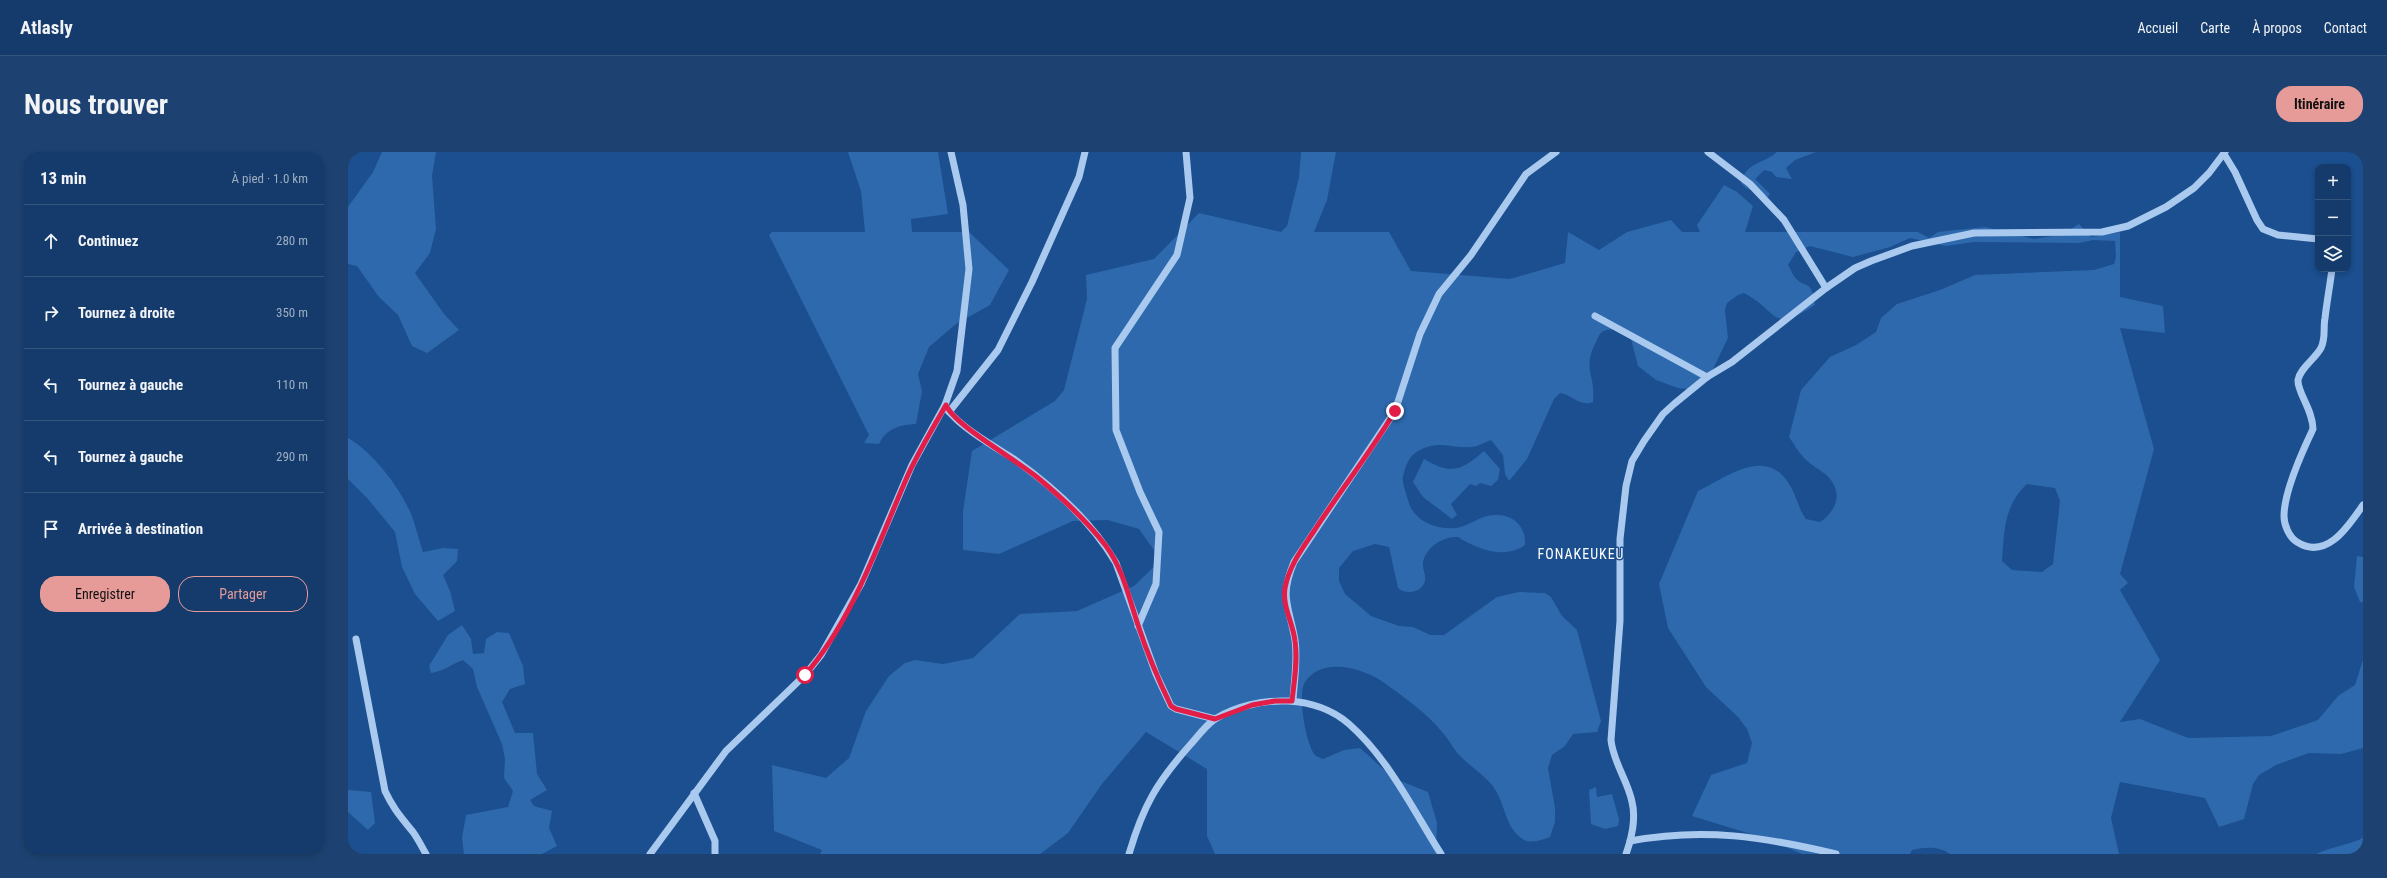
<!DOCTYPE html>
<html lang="fr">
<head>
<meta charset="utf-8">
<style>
	body { margin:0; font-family:"Roboto Condensed",sans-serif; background:#1d4271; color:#f1f3f6 }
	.controls { position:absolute; right:12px; top:12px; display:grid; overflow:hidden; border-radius:8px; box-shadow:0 2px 6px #0003 }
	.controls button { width:36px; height:36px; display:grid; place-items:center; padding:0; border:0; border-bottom:1px solid #33557e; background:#143b6b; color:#f1f3f6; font:20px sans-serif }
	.stop { position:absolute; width:12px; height:12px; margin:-9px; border:3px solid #e11d48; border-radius:50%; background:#fff }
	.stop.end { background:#e11d48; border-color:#fff; box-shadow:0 1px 4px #0008 }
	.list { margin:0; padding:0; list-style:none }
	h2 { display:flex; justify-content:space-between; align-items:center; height:52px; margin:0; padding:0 16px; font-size:17px }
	h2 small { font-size:13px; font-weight:400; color:#9dadc1 }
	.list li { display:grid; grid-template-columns:26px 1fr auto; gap:12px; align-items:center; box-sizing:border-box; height:72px; padding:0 16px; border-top:1px solid #33557e }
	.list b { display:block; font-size:15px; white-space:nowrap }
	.list em { font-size:13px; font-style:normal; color:#9dadc1 }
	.actions { display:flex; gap:8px; padding:12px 16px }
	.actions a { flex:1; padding:9px 0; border:1px solid #e69b98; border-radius:16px; text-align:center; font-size:14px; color:#e69b98 }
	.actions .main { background:#e69b98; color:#111 }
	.icon { flex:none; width:22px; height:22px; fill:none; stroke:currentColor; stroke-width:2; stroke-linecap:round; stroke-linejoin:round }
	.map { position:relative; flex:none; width:2015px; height:702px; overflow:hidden; border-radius:16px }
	header { display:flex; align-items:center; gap:24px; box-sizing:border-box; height:56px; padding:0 20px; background:#143b6b; border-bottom:1px solid #33557e }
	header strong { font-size:19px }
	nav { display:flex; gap:22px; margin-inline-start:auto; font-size:14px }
	.intro { display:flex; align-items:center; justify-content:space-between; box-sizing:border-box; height:96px; padding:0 24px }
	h1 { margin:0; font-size:28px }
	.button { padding:10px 18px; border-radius:16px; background:#e69b98; color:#111; font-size:14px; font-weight:700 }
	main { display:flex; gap:24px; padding:0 24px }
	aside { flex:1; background:#143b6b; border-radius:16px; box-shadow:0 2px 6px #0003 }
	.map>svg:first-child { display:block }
</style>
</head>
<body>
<header>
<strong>Atlasly</strong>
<nav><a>Accueil</a><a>Carte</a><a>À propos</a><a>Contact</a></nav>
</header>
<div class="intro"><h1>Nous trouver</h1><a class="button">Itinéraire</a></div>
<main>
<aside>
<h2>13 min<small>À pied · 1.0 km</small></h2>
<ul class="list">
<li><svg class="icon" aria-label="ahead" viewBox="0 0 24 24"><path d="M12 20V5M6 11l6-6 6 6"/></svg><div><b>Continuez</b></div><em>280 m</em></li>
<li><svg class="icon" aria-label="right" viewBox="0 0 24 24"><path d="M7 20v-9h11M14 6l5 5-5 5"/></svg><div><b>Tournez à droite</b></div><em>350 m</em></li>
<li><svg class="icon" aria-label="left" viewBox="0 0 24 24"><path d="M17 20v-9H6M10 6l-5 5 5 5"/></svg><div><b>Tournez à gauche</b></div><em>110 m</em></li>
<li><svg class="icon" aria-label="left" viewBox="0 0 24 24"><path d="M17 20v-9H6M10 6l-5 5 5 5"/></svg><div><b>Tournez à gauche</b></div><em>290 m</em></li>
<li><svg class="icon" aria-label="arrive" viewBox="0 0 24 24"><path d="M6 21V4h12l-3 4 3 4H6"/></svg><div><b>Arrivée à destination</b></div></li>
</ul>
<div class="actions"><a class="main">Enregistrer</a><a>Partager</a></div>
</aside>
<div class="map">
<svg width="2015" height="702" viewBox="0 0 2015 702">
	<rect width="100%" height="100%" fill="#1b4f8f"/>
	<g fill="#2e69ad" fill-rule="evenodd">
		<polygon points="34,0 88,0 84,24 88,77 82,101 67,121 96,162 111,178 79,201 64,194 50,163 31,145 9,114 0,112 0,55 25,20"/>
		<path d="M500 0H590L600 62 563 67 564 80H621L661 118 642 153 608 172 581 195 570 222 574 239 568 272C551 273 539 276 531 292L516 291 521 283 421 83 424 80H517L513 39Z"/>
		<path d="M953 0H988L979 48 966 80H1041L1063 119 1162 127 1217 111 1220 80 1251 98 1279 80 1323 68 1334 80H1352L1349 73 1376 33 1389 40 1405 54 1397 80H1570L1581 86 1590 80 1637 75 1686 87 1715 82 1731 72 1743 85 1772 80V145L1815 154 1817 181 1772 176 1806 297 1772 422 1780 431 1772 438 1812 508 1772 570 1792 567 1840 586 1923 584 1970 568 1990 544 2007 533 2015 508V596L1993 602 1961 601 1928 613 1911 623 1905 632 1896 667 1871 675 1857 646 1772 630 1763 666 1771 702H1602C1591 694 1578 695 1564 698L1562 702H1454L1422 688 1344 664 1363 623 1399 611 1404 591 1399 577 1390 565 1358 535 1320 476 1311 432 1350 339C1382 323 1422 291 1445 339 1450 350 1451 357 1458 367L1472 370C1490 358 1496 338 1477 322 1471 317 1463 313 1457 307 1451 301 1446 292 1441 285L1453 238 1482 205 1508 193 1528 180 1533 166 1549 152 1592 138 1627 123 1746 118 1766 112 1768 105 1767 89 1745 88 1731 91 1626 90 1598 94 1562 86 1542 95 1505 105 1462 94 1448 100 1440 113C1442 116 1444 121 1446 124 1457 139 1463 124 1467 153 1422 182 1432 160 1396 141L1390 143 1379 151 1377 158 1380 186 1363 221 1353 231 1339 237 1330 236 1308 228 1290 214 1281 179C1274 178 1265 176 1259 178 1253 179 1251 183 1249 188 1233 217 1248 222 1245 250 1231 255 1225 243 1212 241L1206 247 1179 307 1161 329 1157 322 1155 303 1143 288C1137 290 1130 295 1123 295 1103 297 1092 287 1070 299 1061 304 1057 315 1055 325 1054 331 1058 341 1060 348 1065 369 1088 378 1108 376 1126 373 1138 357 1160 365 1172 369 1178 381 1177 393 1157 408 1129 397 1110 385 1094 384 1075 397 1075 413 1075 418 1078 424 1077 429 1074 441 1058 443 1050 436L1041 395 1027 392 1005 399 991 416V429L997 442 1023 464 1051 474 1065 475 1082 483H1096L1149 445 1171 440 1197 441 1203 445 1214 464 1229 478 1253 569 1249 580 1225 582 1217 594 1204 603 1200 616 1207 656V670L1202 685C1193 688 1182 693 1173 686 1158 675 1157 654 1148 639 1141 626 1124 616 1113 605 1106 598 1102 589 1095 581 1079 561 1056 545 1035 530 1015 516 974 504 957 530 949 543 958 592 967 603 969 605 973 606 975 607L996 598 1012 596 1045 626 1080 640 1089 671 1088 702H867L859 684V617L798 580 754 632 720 681 692 702H472L474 698 426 679 424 613 478 626 501 606 518 559 541 524 557 511 567 508 595 512 625 506 672 462 729 459 786 434 813 408 791 377 760 368 725 369 651 402 615 398V359L624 299 707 249 716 238 739 147 738 123 806 107 851 61 933 80 939 74 951 25ZM1679 332 1707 336 1712 349 1705 412 1694 420 1664 418 1654 409C1656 380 1656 353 1679 332Z"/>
		<path d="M1429 0H1468L1447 8 1438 16 1444 27 1428 25 1424 20 1416 18 1407 27 1422 42 1420 45 1398 36 1393 31C1399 9 1414 13 1429 0Z"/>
		<path d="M0 286C25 300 53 337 64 364 68 376 71 388 75 400L95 396 110 397 109 409 95 423 102 439 107 459 90 469 67 442 54 415 47 380 20 347 0 327Z"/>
		<path d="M1136 299 1152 317 1150 328 1143 334 1132 331 1128 334 1122 332 1103 352 1109 363 1104 367 1075 345 1065 330 1076 307C1103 323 1113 319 1136 299Z"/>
		<polygon points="2009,404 2015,405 2015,450 2012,450 2006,435"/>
		<path d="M114 473 123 487 125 502 136 501 138 487 149 480 161 481 175 514 177 532 162 537 154 550 167 581H185L189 622 199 638 182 648 186 654 204 659 201 676 209 694 194 702H116L114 686 118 663 160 655 165 639 156 626 157 607 154 592 129 535 125 517 115 508C104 512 94 520 83 521L81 514 100 483Z"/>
		<polygon points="1248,635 1249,645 1264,642 1271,667 1270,674 1257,677 1243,672 1241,638"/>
		<polygon points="0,638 23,640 27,671 20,678 0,660"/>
		<path d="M2015 686V702H1968C1983 695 2000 693 2015 686Z"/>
	</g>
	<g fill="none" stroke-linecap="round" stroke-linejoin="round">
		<g stroke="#a9c9ee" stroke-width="7">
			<path d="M603 0 615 53 621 117 609 219 597 253 600 258C612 275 647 295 666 307 704 334 744 370 768 411L808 522 823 554 828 557 867 567"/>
			<polyline points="1360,0 1402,32 1436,68 1478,136"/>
			<polyline points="1876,2 1887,20 1909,68 1915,77 1930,83 1970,87"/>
			<path d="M1984 117C1982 133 1979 149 1977 166 1975 176 1978 186 1973 196 1967 207 1952 216 1950 228 1949 240 1965 258 1965 277 1954 300 1936 339 1936 364 1936 373 1941 385 1949 390 1979 409 2001 373 2015 353"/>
			<polyline points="1247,164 1359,225"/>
			<polyline points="601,260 650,198 684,130 731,25 737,0"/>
			<polyline points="790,474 808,432 811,380 792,340 768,278 767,196 829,103 842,46 838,0"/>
			<path d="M8 487 37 639C46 658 53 665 65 680 70 687 74 695 78 702"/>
			<path d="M945 549C946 529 950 508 947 488 941 453 931 446 946 410L1047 259 1072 182 1091 142 1123 103 1178 22 1208 0"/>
			<polyline points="346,641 367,689 367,702"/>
			<path d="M1282 689C1356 675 1416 685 1488 702"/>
			<polyline points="302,702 378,599 457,523 473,503 513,432 564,313 597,253"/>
			<path d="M781 702C795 654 809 630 842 593 850 584 858 573 867 567 888 554 916 548 940 549 961 550 984 557 1001 572 1041 607 1065 658 1093 702"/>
			<path d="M1278 702C1284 687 1288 665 1284 650 1280 629 1265 610 1263 588L1272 469V387L1278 334 1284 309 1296 289 1315 262 1326 252 1359 225 1384 210 1478 136 1507 116 1523 109 1564 94 1626 81 1754 80 1780 74 1818 55 1846 36 1861 21 1877 0"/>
		</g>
	</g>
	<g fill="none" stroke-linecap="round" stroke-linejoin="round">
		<path stroke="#e11d48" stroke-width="5" d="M457 523C506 466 530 391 560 323 571 299 585 276 598 253 607 274 669 308 690 326 714 346 739 369 758 394 775 417 781 446 790 473 799 501 810 527 823 554L828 557 867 567 904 553 927 549H944C946 530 950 509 947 489 945 471 934 454 937 436 941 414 954 397 966 379 992 339 1023 300 1047 259"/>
	</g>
	<g text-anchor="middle" stroke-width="3" stroke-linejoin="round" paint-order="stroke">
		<g font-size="14" letter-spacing="1" fill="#fff" stroke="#1b4f8f">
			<text x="1233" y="407">FONAKEUKEU</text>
		</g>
	</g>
</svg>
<div class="controls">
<button>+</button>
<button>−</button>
<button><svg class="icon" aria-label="layers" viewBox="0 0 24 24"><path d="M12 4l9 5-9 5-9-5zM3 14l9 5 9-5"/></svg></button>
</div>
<div class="stop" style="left:457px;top:523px"></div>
<div class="stop end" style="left:1047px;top:259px"></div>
</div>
</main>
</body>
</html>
